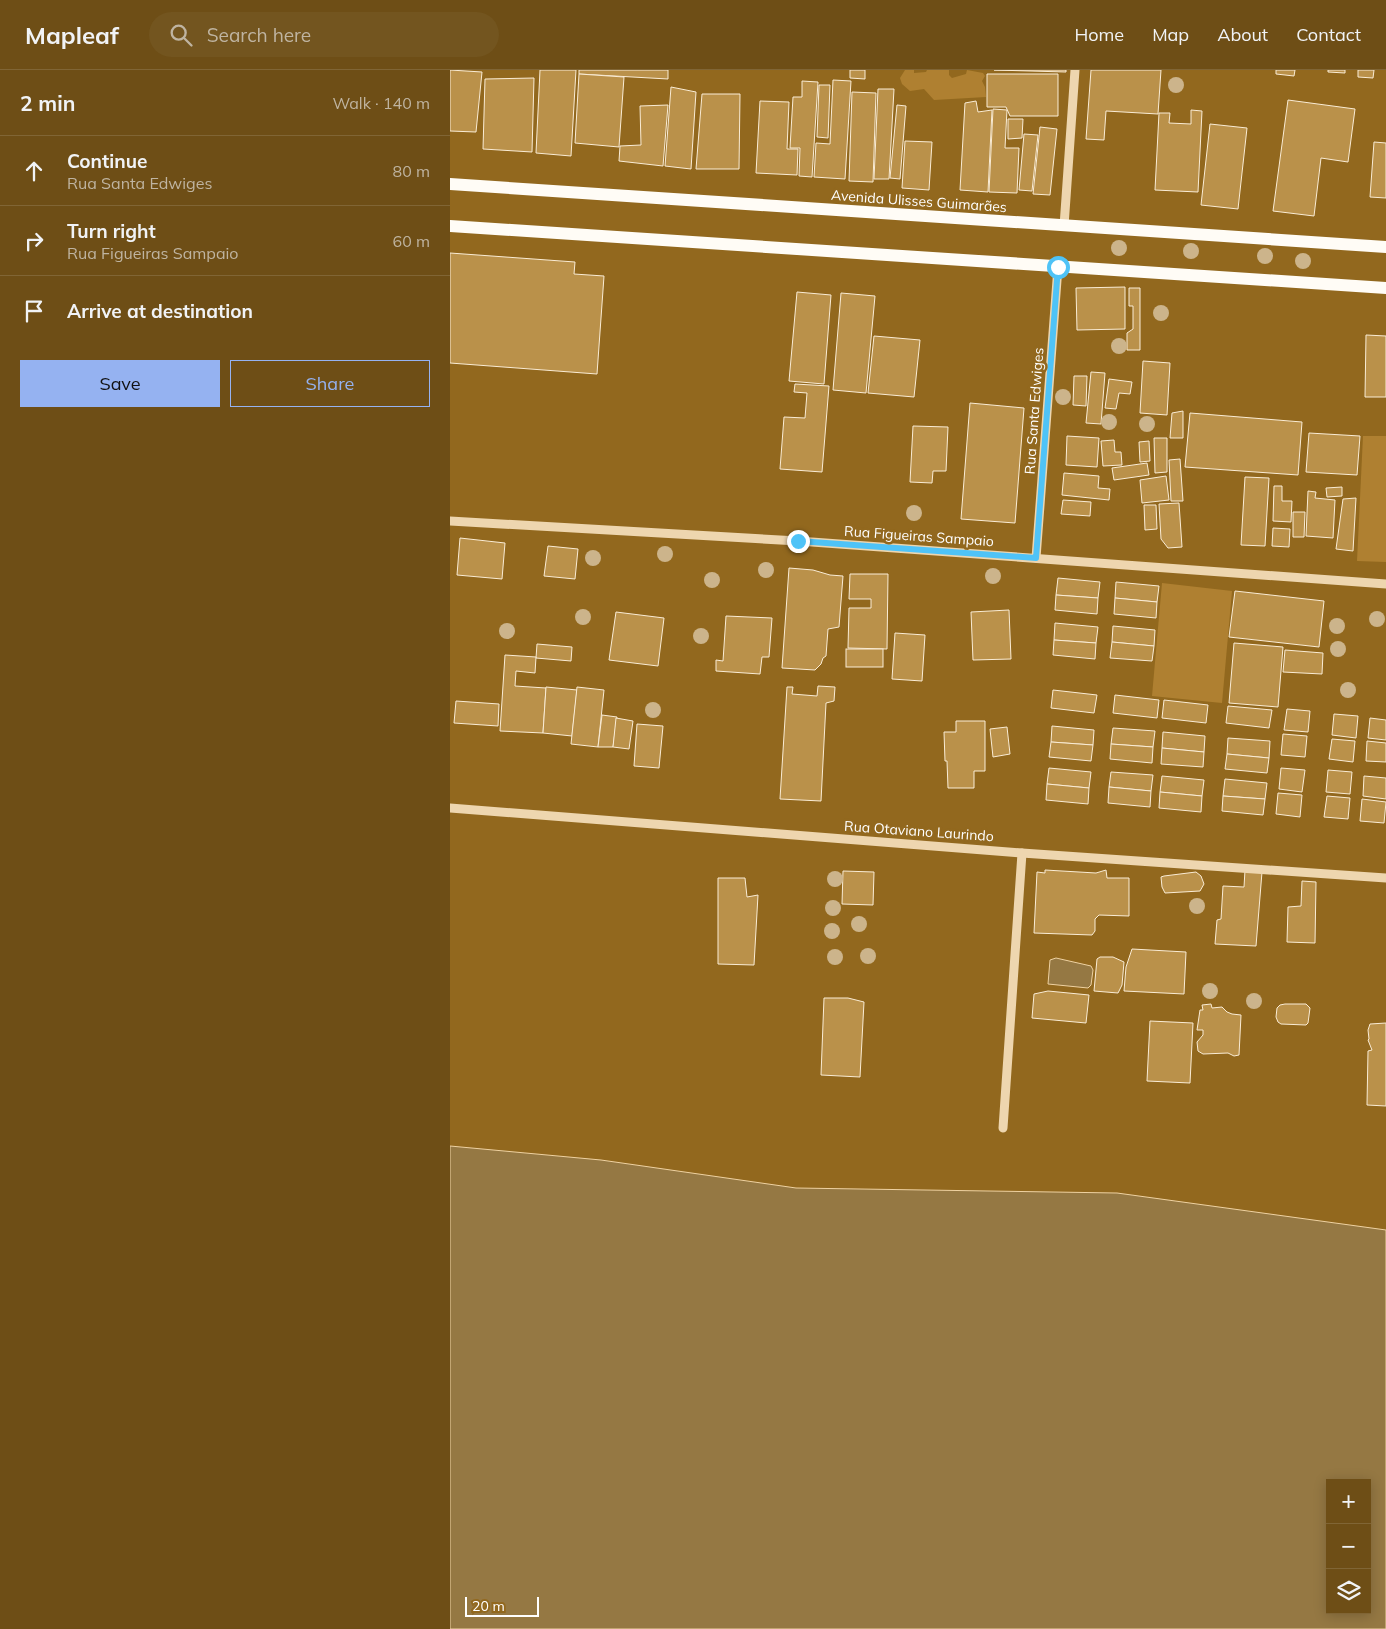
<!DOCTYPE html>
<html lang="en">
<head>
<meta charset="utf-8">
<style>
	body { margin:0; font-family:Mulish,sans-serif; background:#73551f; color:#f1f3f6 }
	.controls { position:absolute; right:15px; bottom:15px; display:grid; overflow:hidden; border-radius:0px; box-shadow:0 2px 12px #0003 }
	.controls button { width:45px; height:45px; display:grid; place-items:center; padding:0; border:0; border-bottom:1px solid #806535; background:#6e4e16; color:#f1f3f6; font:25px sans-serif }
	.scale { position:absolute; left:15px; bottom:12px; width:74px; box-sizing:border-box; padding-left:5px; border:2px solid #fff; border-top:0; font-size:14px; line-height:18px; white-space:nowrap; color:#fff; -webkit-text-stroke:4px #92681e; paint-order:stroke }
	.stop { position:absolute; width:15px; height:15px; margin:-11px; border:4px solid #4fc3f7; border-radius:50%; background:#fff }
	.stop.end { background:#4fc3f7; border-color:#fff; box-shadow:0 1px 5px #0008 }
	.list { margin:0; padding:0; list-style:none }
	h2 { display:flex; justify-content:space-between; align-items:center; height:65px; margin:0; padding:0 20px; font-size:21px }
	h2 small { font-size:16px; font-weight:400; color:#bfb4a1 }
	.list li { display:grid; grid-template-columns:32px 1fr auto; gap:15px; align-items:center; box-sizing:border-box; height:70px; padding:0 20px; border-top:1px solid #806535 }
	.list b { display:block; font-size:19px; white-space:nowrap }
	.list p { margin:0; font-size:16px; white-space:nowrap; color:#bfb4a1 }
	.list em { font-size:16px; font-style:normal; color:#bfb4a1 }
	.actions { display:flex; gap:10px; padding:15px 20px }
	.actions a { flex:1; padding:11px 0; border:1px solid #95b2f1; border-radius:0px; text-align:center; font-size:18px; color:#95b2f1 }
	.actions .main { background:#95b2f1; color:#111 }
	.icon { flex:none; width:28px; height:28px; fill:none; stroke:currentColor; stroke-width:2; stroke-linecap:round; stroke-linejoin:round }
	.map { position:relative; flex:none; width:936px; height:1559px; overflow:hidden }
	header { display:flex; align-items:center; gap:30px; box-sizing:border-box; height:70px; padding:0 25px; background:#6e4e16; border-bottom:1px solid #806535 }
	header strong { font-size:24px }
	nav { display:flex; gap:28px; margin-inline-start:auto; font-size:18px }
	.search { width:350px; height:45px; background:#73551f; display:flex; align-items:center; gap:12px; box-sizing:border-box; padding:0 18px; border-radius:28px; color:#bfb4a1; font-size:19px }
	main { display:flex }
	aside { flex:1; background:#6e4e16 }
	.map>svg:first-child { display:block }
</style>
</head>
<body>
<header>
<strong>Mapleaf</strong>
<div class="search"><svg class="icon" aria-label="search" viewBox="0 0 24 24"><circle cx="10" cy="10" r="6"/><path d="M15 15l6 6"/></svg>Search here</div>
<nav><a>Home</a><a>Map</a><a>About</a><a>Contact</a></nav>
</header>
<main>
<aside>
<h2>2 min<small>Walk · 140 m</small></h2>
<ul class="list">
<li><svg class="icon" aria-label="ahead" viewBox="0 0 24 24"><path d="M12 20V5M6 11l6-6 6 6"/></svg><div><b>Continue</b><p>Rua Santa Edwiges</p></div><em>80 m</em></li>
<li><svg class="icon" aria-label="right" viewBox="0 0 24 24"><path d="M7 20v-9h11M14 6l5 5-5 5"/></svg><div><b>Turn right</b><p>Rua Figueiras Sampaio</p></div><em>60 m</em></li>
<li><svg class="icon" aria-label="arrive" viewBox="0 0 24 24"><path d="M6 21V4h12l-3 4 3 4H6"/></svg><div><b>Arrive at destination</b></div></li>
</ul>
<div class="actions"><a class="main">Save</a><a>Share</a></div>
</aside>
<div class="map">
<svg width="936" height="1559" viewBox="0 0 936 1559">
	<rect width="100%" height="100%" fill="#92681e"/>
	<g fill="#af8031">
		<polygon points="455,0 464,0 464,3 476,2 477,0 499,0 499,5 502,8 516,4 517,0 533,3 535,6 532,11 535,17 536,27 484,30 474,19 460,21 452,14 450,8"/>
		<polygon points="913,366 936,366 936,492 907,491"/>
		<polygon points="712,513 782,521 772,633 702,626"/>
	</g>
	<g fill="#957843" stroke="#efd2a2" fill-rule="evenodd">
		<polygon points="606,888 641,896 643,900 641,915 638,918 598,914 600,890"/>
		<path d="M0 1076 151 1090 346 1118 667 1123 936 1160V1559H0ZM880 1413H917V1540H880Z"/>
	</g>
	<g fill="#ba914a" stroke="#faecd5">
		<polygon points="0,0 32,2 26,62 0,61"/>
		<polygon points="90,0 126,0 121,86 86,83"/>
		<polygon points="129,0 218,0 218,9 129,4"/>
		<polygon points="400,0 415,0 415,9 400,8"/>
		<polygon points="544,0 616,0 616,2"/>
		<polygon points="641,0 711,0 708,44 656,41 654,70 636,69"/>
		<polygon points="826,0 845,0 844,6 826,4"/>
		<polygon points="878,0 895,0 895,3 878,2"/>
		<polygon points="908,0 924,0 923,8 908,7"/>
		<polygon points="129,4 174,7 169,77 125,73"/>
		<polygon points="537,4 608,4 608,46 560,46 556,37 537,37"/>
		<polygon points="84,8 82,82 33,79 35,9"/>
		<polygon points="383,10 401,11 395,109 364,107 366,73 380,74"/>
		<polygon points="352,11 368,12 362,107 349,106 350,78 340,78 343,27 352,27"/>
		<polygon points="369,15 380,15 378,68 367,67"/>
		<polygon points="221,17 246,22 241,99 215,96"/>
		<polygon points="428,19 444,19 439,109 424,109"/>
		<polygon points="402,22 426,23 423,112 399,111"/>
		<polygon points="252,24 290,24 289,99 246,99"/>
		<polygon points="838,30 905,39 898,92 871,88 864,146 823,141"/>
		<polygon points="310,31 339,32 337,79 348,79 347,105 306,103"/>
		<polygon points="526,31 528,42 542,40 538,122 510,120 515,33"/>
		<polygon points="218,35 213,96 169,91 170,76 191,75 190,36"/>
		<polygon points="447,35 456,36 450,109 440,108"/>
		<polygon points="543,39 557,40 555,78 569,78 567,123 539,122"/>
		<polygon points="741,40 752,41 748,122 705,120 709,43 720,43 719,53 741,54"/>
		<polygon points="558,49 573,49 572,68 558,69"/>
		<polygon points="760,54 797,58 788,139 751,135"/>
		<polygon points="590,57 607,59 600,125 583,124"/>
		<polygon points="574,64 588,65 582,121 569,120"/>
		<polygon points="455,71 482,72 479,120 452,118"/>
		<polygon points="924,72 936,73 936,128 920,127"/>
		<polygon points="0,183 125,192 124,204 154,206 147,304 0,293"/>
		<polygon points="675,217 675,259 627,260 626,218"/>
		<polygon points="679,218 690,218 690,280 677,280 677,263 683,259 683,236 679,236"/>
		<polygon points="347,222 381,225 374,314 339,311"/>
		<polygon points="391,223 425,226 416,323 383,320"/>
		<polygon points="916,265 936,266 936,327 915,327"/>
		<polygon points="424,266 470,270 464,327 418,323"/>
		<polygon points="693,291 720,293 717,345 690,343"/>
		<polygon points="641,302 655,303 651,354 636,353"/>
		<polygon points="624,306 637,306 636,336 623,335"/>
		<polygon points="659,309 682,312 680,324 669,323 666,339 655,338"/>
		<polygon points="345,314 379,316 372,402 330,399 334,347 355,348 357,323 344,322"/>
		<polygon points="520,333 574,338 565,453 511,449"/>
		<polygon points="733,341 733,368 720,368 722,343"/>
		<polygon points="740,343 852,352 848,405 735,397"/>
		<polygon points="463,356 498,357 496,401 483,401 482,413 460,412"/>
		<polygon points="859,363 910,366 907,405 856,402"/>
		<polygon points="617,366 649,368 647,397 616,395"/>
		<polygon points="704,368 717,368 717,402 705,403"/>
		<polygon points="664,370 665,382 671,382 672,395 653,396 651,371"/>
		<polygon points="699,371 700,391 690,392 689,372"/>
		<polygon points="730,389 733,431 721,431 719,390"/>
		<polygon points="697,393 699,405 664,410 662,398"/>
		<polygon points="614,403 649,406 648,418 660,419 659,430 612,425"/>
		<polygon points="716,406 719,430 692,433 690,410"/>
		<polygon points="795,407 819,408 815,476 791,475"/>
		<polygon points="824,416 832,416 832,431 842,431 841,452 823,451"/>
		<polygon points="892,417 892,426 877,427 876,418"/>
		<polygon points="858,421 866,422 865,428 885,430 883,468 856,466"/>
		<polygon points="906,428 903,481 886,479 893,429"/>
		<polygon points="613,430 641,432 640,446 611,444"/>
		<polygon points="729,433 732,477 718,478 711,469 709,434"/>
		<polygon points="694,435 706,435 707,459 695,460"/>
		<polygon points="843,442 855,442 854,467 843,467"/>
		<polygon points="823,458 840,459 839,477 822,476"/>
		<polygon points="10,468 55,473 52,509 7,505"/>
		<polygon points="98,476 128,479 125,509 94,506"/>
		<polygon points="339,498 363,500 380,505 393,506 389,557 378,559 376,586 373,588 371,594 365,600 332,598"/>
		<polygon points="400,504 438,504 437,579 398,578 399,538 421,538 421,529 399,529"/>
		<polygon points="608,508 650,512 648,528 606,525"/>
		<polygon points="666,512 709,516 707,532 665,528"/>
		<polygon points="785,521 874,531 869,577 779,567"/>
		<polygon points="606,525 648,528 647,544 605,540"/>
		<polygon points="665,528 707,532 706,548 664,544"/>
		<polygon points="559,540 561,589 523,590 521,542"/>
		<polygon points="166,542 214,548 208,596 159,590"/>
		<polygon points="276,546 322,548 319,587 312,587 310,604 266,601 266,590 273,591"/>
		<polygon points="605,553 648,557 646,573 604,570"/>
		<polygon points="663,556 705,560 704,576 662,572"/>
		<polygon points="445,563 475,565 472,611 442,609"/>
		<polygon points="604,570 646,573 645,589 603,585"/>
		<polygon points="662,572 704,576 702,591 660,588"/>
		<polygon points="784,573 833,577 828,637 779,633"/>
		<polygon points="87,574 122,577 121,591 86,588"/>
		<rect x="396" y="579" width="37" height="18"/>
		<polygon points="835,580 873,583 872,604 833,602"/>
		<polygon points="55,585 86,587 85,603 66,601 65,616 96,618 93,663 50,661"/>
		<polygon points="368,616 385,617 384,631 376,633 371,731 330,729 337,617 343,617 342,624 367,626"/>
		<polygon points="96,617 127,620 122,666 93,663"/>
		<polygon points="127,617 154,620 148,677 121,674"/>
		<polygon points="603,620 647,625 644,643 601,638"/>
		<polygon points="665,625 709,630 707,648 663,643"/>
		<polygon points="714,630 758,635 756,653 712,648"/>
		<polygon points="6,631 49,634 48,656 4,653"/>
		<polygon points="778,636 822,640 819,658 776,653"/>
		<polygon points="837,639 860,641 858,662 834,660"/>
		<polygon points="884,644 908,646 906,668 882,665"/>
		<polygon points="152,645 167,647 163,677 148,677"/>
		<polygon points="166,648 183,651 179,679 163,677"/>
		<polygon points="920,648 936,650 936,670 918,668"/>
		<polygon points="506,651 535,651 535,701 524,701 524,718 498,718 497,691 495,691 494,662 506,662"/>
		<polygon points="187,654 213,656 209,698 184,696"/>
		<polygon points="602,656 644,660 643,675 601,672"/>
		<polygon points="557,657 560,684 543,687 540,659"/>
		<polygon points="663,658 705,661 703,677 661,674"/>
		<polygon points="713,662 755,666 754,682 712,678"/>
		<polygon points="833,664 857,666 855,687 831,685"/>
		<polygon points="778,668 820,671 819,688 777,684"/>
		<polygon points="882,669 905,671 903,692 879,689"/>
		<polygon points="917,671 936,673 936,692 916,691"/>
		<polygon points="601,672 643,675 641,691 599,687"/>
		<polygon points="661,674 703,677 702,693 660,689"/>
		<polygon points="712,678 754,682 753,697 711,694"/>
		<polygon points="777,684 819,688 817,703 775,699"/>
		<polygon points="599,698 641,702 639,718 597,714"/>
		<polygon points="831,698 855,700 852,722 829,719"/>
		<polygon points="878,700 902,702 900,724 876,722"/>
		<polygon points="661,702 703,705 701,721 659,717"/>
		<polygon points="712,706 754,710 752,726 710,722"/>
		<polygon points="914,706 936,708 936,729 913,726"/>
		<polygon points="775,709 817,713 815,729 773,726"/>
		<polygon points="597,714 639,718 638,734 596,730"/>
		<polygon points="659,717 701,721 700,737 658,733"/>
		<polygon points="710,722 752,726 751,742 709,738"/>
		<polygon points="828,723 852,725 850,747 826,744"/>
		<polygon points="773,726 815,729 813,745 772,741"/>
		<polygon points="877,726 900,728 898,749 874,747"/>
		<polygon points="912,729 936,732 934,753 910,751"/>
		<polygon points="595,800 646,803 656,800 657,808 679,808 679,846 649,845 645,849 645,861 642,865 584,863 587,802 595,803"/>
		<polygon points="795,800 812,802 806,876 765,874 767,850 771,849 773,816 794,817"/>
		<polygon points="393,801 424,802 423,835 392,834"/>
		<polygon points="746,802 751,806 754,814 750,821 715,823 712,817 711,807 714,806"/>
		<polygon points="268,808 295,808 297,827 308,825 304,895 268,894"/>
		<polygon points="852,811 866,812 865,873 837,872 838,837 851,836"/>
		<polygon points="682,879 736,882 734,924 674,921 676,897"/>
		<polygon points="650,887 663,887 674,892 672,915 668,923 644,921 647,889"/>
		<polygon points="598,921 639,925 636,953 582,948 584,924"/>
		<polygon points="374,928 398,928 414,932 410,1007 371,1005"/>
		<polygon points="761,934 762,938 772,937 777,942 782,944 791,945 789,985 784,986 778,983 753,984 748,981 747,972 753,965 753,960 747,960 750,940 753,940 752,935"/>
		<polygon points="835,934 856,934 860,938 858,953 856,955 831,954 828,952 826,947 827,938 830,935"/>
		<polygon points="700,951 743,953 740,1013 697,1011"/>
		<polygon points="936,953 936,1036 917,1035 918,981 922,980 918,970 919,969 918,960 920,954"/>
	</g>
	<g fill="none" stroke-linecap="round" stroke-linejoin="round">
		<g stroke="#eed6af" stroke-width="9">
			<polyline points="614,156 625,0"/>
			<polyline points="0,451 348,471 936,514"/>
			<polyline points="586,488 608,197"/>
			<polyline points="0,738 572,783 936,808"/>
			<polyline points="553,1058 572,783"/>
		</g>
		<g stroke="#fffcf6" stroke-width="12">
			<polyline points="0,114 936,177"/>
			<polyline points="0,156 936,218"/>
		</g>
	</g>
	<g fill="#ccb48b">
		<circle cx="726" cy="15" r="8"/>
		<circle cx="669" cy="178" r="8"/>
		<circle cx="741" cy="181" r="8"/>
		<circle cx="815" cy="186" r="8"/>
		<circle cx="853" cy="191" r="8"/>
		<circle cx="711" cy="243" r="8"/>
		<circle cx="669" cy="276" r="8"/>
		<circle cx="613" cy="327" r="8"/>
		<circle cx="659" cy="352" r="8"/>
		<circle cx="697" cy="354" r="8"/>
		<circle cx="464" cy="443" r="8"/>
		<circle cx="215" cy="484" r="8"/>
		<circle cx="143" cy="488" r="8"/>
		<circle cx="316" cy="500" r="8"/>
		<circle cx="543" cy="506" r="8"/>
		<circle cx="262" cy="510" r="8"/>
		<circle cx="133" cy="547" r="8"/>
		<circle cx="927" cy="549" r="8"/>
		<circle cx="887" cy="556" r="8"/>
		<circle cx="57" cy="561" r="8"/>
		<circle cx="251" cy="566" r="8"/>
		<circle cx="888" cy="579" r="8"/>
		<circle cx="898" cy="620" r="8"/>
		<circle cx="203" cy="640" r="8"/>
		<circle cx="385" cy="809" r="8"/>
		<circle cx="747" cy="836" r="8"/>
		<circle cx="383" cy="838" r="8"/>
		<circle cx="409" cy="854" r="8"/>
		<circle cx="382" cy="861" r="8"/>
		<circle cx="418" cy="886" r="8"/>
		<circle cx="385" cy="887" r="8"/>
		<circle cx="760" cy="921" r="8"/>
		<circle cx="804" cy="931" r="8"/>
	</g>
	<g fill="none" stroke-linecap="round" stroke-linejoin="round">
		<polyline stroke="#4fc3f7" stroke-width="6" points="348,471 586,488 608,197"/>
	</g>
	<g text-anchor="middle" stroke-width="5" stroke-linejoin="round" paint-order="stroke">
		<g font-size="14" fill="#fff" stroke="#92681e">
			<text transform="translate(469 131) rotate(4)" y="5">Avenida Ulisses Guimarães</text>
			<text transform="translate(584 341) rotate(-86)" y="5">Rua Santa Edwiges</text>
			<text transform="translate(469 466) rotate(4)" y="5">Rua Figueiras Sampaio</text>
			<text transform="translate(469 761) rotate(4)" y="5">Rua Otaviano Laurindo</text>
		</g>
	</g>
</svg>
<div class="controls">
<button>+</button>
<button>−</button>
<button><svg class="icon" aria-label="layers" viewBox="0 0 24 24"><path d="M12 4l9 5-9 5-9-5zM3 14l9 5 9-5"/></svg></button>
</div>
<div class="scale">20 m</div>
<div class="stop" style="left:608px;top:197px"></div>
<div class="stop end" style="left:348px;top:471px"></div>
</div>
</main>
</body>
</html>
